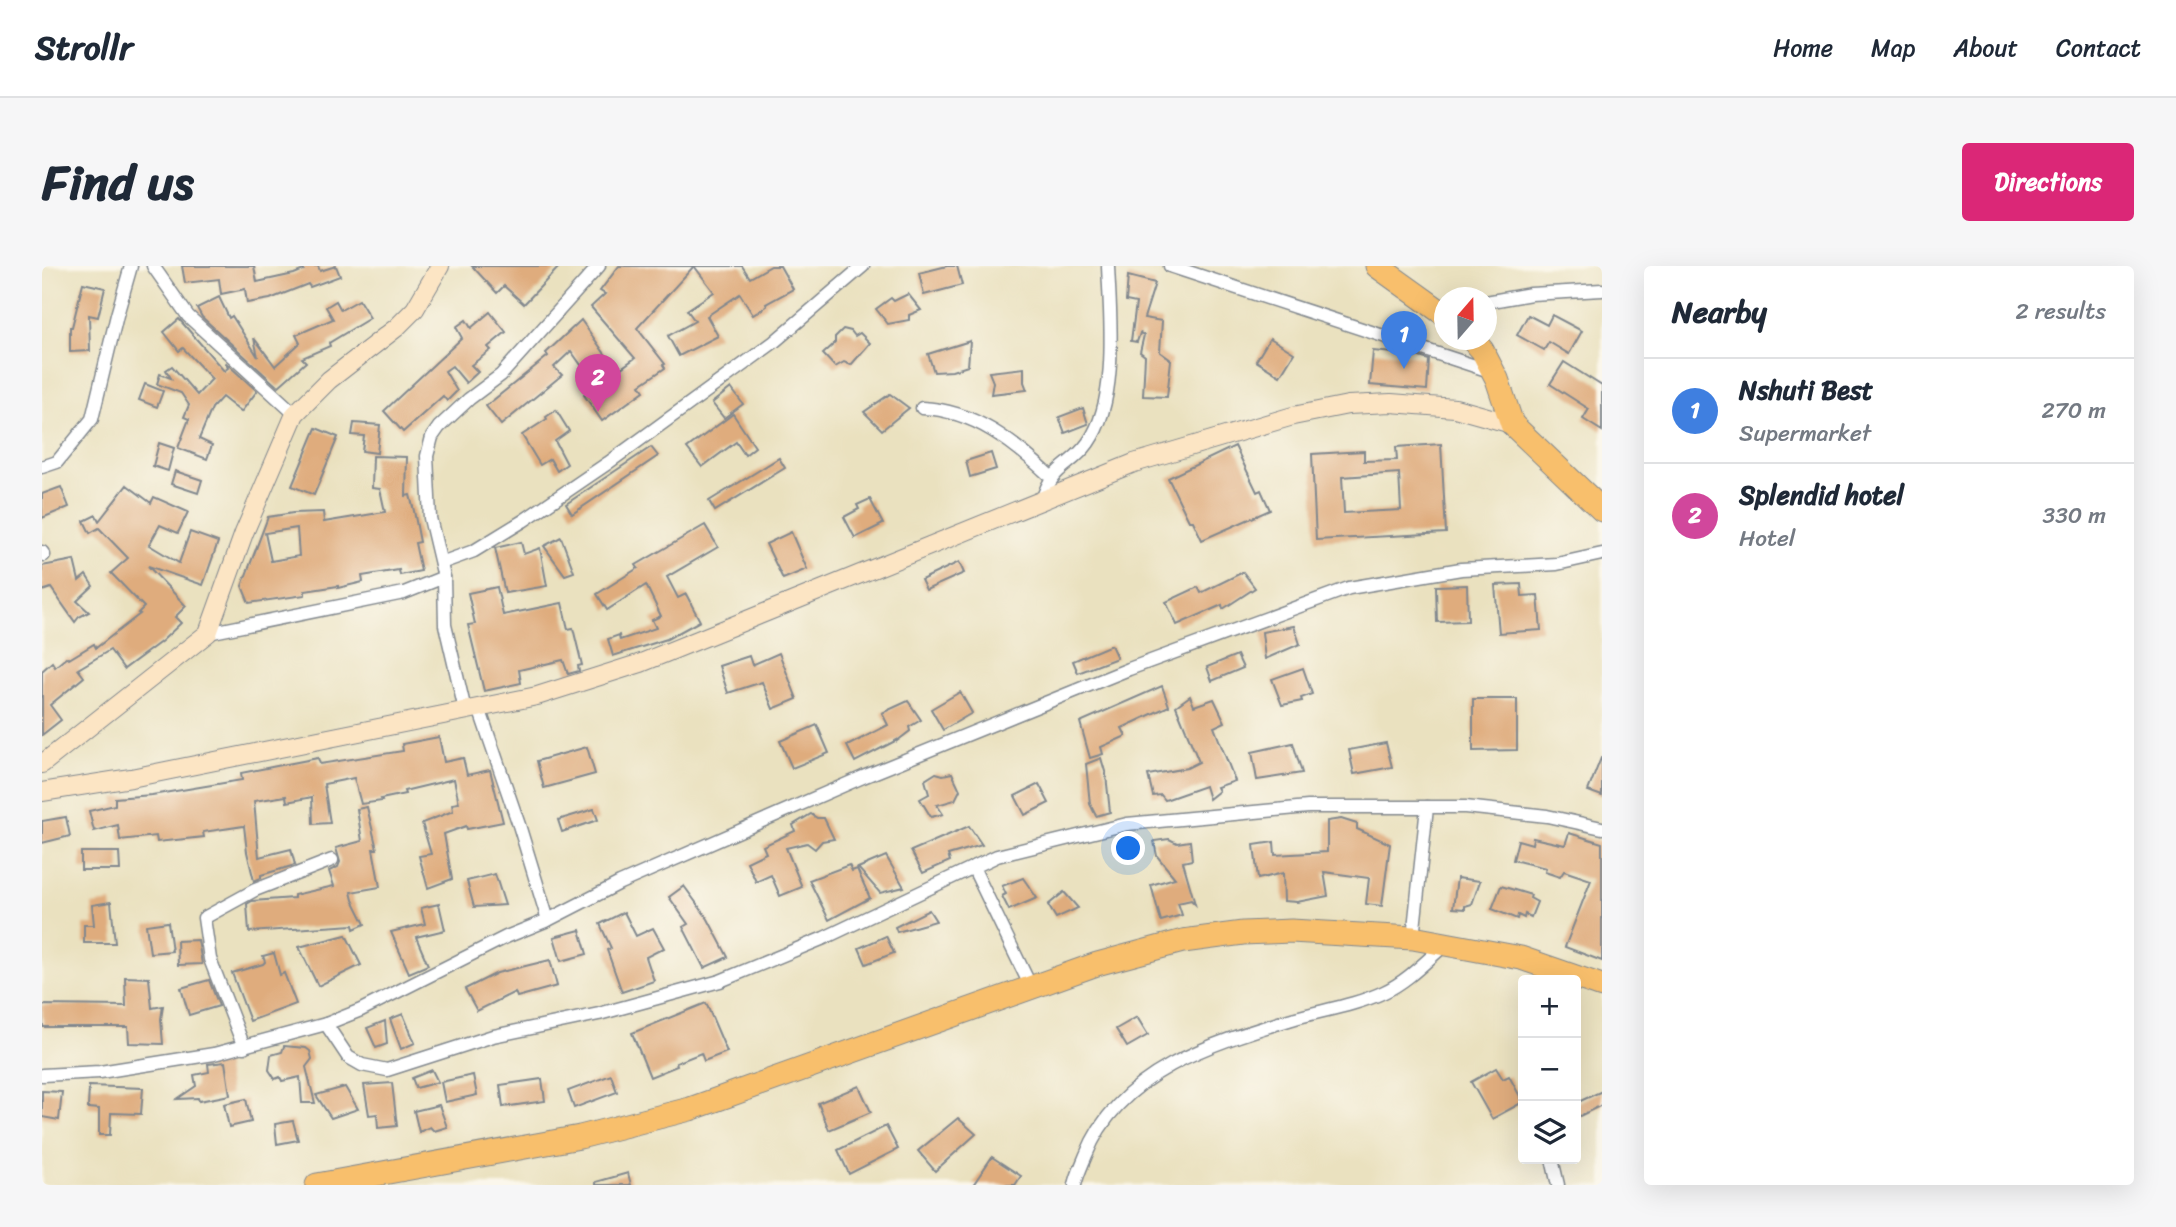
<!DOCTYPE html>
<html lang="en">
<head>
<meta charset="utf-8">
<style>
	body { margin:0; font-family:Sriracha,sans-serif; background:#f6f6f7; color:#1f2937 }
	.controls { position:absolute; right:21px; bottom:21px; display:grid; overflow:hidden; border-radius:7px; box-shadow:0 7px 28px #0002 }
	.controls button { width:63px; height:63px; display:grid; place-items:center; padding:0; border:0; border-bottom:2px solid #e0e1e3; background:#fff; color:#1f2937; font:35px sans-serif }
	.compass { position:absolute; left:1392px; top:21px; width:63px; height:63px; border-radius:50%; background:#fff; box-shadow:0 7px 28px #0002; rotate:20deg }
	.you { position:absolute; left:1087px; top:583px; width:24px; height:24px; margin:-18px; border:5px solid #fff; border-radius:50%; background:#1a73e8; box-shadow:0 0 0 10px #1a73e833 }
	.badge { display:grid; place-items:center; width:46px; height:46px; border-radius:50%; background:#db2777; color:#fff; font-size:23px; font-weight:700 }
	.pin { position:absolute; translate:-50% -58px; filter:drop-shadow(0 2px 4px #0008) }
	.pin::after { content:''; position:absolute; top:37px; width:24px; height:21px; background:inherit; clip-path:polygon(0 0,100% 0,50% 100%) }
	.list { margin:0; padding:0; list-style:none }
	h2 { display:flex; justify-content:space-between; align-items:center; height:91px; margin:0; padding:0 28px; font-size:30px }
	h2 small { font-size:23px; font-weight:400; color:#747a83 }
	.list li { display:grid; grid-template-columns:46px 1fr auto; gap:21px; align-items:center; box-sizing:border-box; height:105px; padding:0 28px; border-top:2px solid #e0e1e3 }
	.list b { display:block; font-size:26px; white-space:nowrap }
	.list p { margin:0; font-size:23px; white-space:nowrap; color:#747a83 }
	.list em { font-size:23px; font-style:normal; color:#747a83 }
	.icon { flex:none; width:38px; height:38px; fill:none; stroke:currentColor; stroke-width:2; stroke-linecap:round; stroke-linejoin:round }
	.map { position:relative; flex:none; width:1560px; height:919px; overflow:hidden; border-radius:7px }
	header { display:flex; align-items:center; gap:42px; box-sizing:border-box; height:98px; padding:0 35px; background:#fff; border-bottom:2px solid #e0e1e3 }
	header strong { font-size:33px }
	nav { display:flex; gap:38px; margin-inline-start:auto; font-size:24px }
	.intro { display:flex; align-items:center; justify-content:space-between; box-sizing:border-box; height:168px; padding:0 42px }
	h1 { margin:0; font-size:49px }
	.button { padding:18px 32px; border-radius:7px; background:#db2777; color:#fff; font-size:24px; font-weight:700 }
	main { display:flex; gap:42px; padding:0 42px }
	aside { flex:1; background:#fff; border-radius:7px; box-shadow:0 7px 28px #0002 }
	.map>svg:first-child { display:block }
</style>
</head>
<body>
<header>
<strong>Strollr</strong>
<nav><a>Home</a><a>Map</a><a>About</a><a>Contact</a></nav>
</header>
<div class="intro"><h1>Find us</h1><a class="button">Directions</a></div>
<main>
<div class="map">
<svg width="1560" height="919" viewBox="0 0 1560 919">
	<rect width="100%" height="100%" fill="#fbf7ec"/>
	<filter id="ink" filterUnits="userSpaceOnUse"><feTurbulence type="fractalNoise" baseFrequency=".0143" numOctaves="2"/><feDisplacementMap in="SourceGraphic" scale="14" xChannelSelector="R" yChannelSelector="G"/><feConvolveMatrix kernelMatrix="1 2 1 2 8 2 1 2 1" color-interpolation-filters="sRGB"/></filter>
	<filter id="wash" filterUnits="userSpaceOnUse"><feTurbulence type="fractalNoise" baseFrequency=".00686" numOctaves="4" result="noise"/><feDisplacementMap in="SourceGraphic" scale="28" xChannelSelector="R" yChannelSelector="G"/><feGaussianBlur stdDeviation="1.57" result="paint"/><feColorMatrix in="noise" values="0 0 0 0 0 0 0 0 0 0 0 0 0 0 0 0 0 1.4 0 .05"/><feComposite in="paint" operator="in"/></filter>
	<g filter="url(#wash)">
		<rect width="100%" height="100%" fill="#eae1bf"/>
		<g id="blocks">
			<g fill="#dfac7d" fill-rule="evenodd">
				<polygon points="140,0 212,0 215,16 252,8 262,4 261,0 276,0 278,5 294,0 298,10 268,21 266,18 228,33 205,37 203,23 179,28 177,13 143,17"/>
				<polygon points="430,0 518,0 482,38 462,20 455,27"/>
				<polygon points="577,0 700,0 708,12 729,0 738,0 751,23 724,38 725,40 711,49 698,28 665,50 676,70 637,90 626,70 653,55 645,44 672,26 652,0 595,62 623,98 621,99 623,102 598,119 602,125 560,155 542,129 554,120 529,85 512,101 520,109 459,159 444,140 506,90 504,87 539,54 575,105 593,92 549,41 563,28 558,25"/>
				<polygon points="905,0 915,0 920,19 882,29 877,7"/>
				<polygon points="1086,10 1113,17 1102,52 1120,55 1118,86 1129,94 1125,131 1101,130 1103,90 1098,86 1102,69 1098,67 1095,76 1089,75 1094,37 1084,35"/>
				<polygon points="41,17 63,22 56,51 47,49 48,85 28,86 28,61 30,61"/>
				<polygon points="866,28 879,44 867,49 867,54 846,58 834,43 849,32 852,35"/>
				<polygon points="177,31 187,52 190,50 216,91 212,72 233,100 258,77 254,69 291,53 284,41 294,35 299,44 317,34 328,52 287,77 288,80 260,92 264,96 236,121 160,51 155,42"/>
				<polygon points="448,46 464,66 446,81 449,84 429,99 436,106 424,117 410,100 403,105 415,125 405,135 401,130 361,166 342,145 420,72 414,61 424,54 429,62"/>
				<polygon points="1486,49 1505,59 1510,49 1540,65 1527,88 1507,76 1502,84 1475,69"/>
				<polygon points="137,53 182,105 186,102 183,96 215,125 199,146 180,131 170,142 157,173 170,179 165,193 136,182 147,153 142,151 147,139 139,127 115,118 118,108 129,112 124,104 130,100 155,129 170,113 141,82 137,85 122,66"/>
				<polygon points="801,63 809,65 813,70 818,67 828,77 809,99 802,96 793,101 781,88 793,77 793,71"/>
				<polygon points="1228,72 1252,87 1238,110 1214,95"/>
				<polygon points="928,75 926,100 910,105 892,106 886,88"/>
				<polygon points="1331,85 1371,89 1387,94 1385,124 1328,119"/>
				<polygon points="1522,96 1560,120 1560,165 1541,153 1547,143 1508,118"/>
				<polygon points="982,102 982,116 985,124 949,128 951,116 947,106"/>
				<polygon points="103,118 121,125 115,141 97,134"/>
				<polygon points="689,122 701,138 682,152 670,137"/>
				<polygon points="848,128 867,142 840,164 822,146"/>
				<polygon points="1041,142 1046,158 1023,167 1017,151"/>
				<polygon points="514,144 527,165 513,175 525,198 515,205 508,193 498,199 480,169 505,153 504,151"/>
				<polygon points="691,148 713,181 703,189 694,176 660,201 645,182"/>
				<polygon points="312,157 338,159 335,187 320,185 322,170 310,169"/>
				<polygon points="274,162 296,171 272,229 250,220"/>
				<polygon points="117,177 132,182 126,205 111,200"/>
				<path d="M1399 178 1404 267 1274 274 1270 188 1322 185V195L1355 194 1354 181ZM1357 207 1359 244 1302 247 1300 211Z"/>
				<polygon points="1193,180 1215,226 1219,224 1228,244 1160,274 1151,255 1147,255 1126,212"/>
				<polygon points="609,181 616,190 530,248 524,238"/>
				<polygon points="949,187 954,203 928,211 924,195"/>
				<path d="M331 190 365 191 364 230 368 229 372 245 378 276 373 277 379 305 358 309 357 304 320 310 321 316 296 322V320L263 325V329L207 337 200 320 226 251 251 247 281 246 282 256 343 246 338 223 330 222ZM255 262 257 290 229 295 223 267Z"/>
				<polygon points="737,192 743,202 673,245 667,235"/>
				<polygon points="133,205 160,214 156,227 129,218"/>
				<polygon points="85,219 109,237 112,231 146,246 136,267 118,259 107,279 137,297 148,266 176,276 161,319 106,300 144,340 133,351 139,357 120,375 82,403 68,384 36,403 42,411 8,439 19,454 0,469 0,405 10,396 13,401 25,391 27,393 52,378 54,382 98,348 96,347 102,341 69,307 86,292 57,262 48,267 42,255 54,249 57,255"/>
				<polygon points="19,221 27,241 0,252 0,228"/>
				<polygon points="828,233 841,258 813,272 802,251 817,243 815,239"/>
				<polygon points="663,259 676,281 625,311 636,332 644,328 658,355 625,373 571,390 566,373 577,369 578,374 614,362 610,354 619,350 604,319 565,344 555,328 596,302 594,299"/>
				<polygon points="749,266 765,303 741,313 724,278"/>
				<polygon points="519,271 532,306 523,309 502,280"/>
				<polygon points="479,276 482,288 498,282 505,320 463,327 453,282"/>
				<polygon points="32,294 37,315 44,309 51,320 35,335 47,346 37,351 33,356 9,322 0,325 0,300"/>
				<polygon points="917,296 922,307 884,324 879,314"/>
				<polygon points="1201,306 1213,322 1181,343 1180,339 1135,359 1124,336 1156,321 1159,327"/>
				<polygon points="1479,318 1480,330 1496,329 1499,364 1457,367 1453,319"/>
				<polygon points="1425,319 1426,355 1395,356 1394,320"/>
				<polygon points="455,321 461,349 520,337 526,363 531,362 540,399 536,400 537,405 526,408 521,394 477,404 479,417 442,425 426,359 433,358 426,327"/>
				<polygon points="1252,360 1258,378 1223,393 1220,366"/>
				<polygon points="1069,379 1075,392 1036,407 1031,395"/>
				<polygon points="737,387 755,433 731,443 720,416 686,427 677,400 707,390 710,399"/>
				<polygon points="1195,389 1201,402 1170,415 1165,401"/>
				<polygon points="1261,402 1270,428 1259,432 1260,435 1240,439 1230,413"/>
				<polygon points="1120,420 1127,440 1080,462 1084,470 1059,481 1061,488 1048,492 1038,456"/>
				<polygon points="918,426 930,447 901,464 889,443"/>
				<polygon points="1148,430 1152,440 1172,433 1183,456 1172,461 1193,515 1175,521 1177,525 1167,533 1163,520 1123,534 1119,529 1111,530 1106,509 1145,502 1157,496 1134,440"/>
				<polygon points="1431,433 1475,433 1475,484 1431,485"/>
				<polygon points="866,435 879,454 867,461 868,465 855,475 855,474 813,496 805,480 846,459 840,447"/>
				<polygon points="775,459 787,487 750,502 738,475"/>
				<polygon points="397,471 402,496 421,492 425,509 448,504 461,556 425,563 424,560 402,568 410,613 386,622 377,590 389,588 380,557 411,545 410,538 417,537 412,513 362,525 363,528 339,533 340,535 319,538 312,512 282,518 288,557 271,558 270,531 245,536 244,530 212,535 217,591 249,583 253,599 219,609 219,612 212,615 205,586 202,560 161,566 162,571 115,576 114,570 78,574 76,559 52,565 47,545 73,539 73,532 110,529 200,514 199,507 276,492 278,498 361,485 360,478"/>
				<polygon points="1251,477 1260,507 1215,514 1210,486"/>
				<polygon points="1344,477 1350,501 1312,508 1307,484"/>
				<polygon points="545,481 553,508 502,522 495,495"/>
				<polygon points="1059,492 1064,509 1068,546 1054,550 1048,538 1044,498"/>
				<polygon points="1559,492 1560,492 1560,530 1546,525"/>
				<polygon points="894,507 901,509 910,507 918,524 913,534 895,539 901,548 889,551 878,533 887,528 883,514"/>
				<polygon points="997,518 1007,537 983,549 973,530"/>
				<polygon points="325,541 335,583 331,583 338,621 309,626 311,634 323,658 312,663 311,659 207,666 205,638 210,635 252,632 252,629 292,620 287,605 296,601 298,596 294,582 320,575 315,543"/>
				<polygon points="552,543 556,554 520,566 516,554"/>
				<polygon points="769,548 775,552 782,552 792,573 780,575 773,583 765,577 744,582 760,621 738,630 729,609 714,616 705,596 724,587 721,580 753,565 751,559"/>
				<polygon points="24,551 28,570 0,577 0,555"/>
				<polygon points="1299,553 1315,558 1315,563 1348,578 1340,640 1324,638 1327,612 1282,606 1286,630 1255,636 1242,635 1241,607 1216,613 1212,579 1232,576 1233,589 1285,586 1285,555"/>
				<polygon points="927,560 940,579 906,589 908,595 881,607 869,585"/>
				<polygon points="1527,567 1560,577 1560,695 1523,681 1549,614 1522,605 1518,611 1503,606 1504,602 1471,594 1476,574 1490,578 1491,572 1523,579"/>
				<polygon points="1127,573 1135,577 1148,575 1150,594 1141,596 1153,638 1149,634 1136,637 1140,649 1119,655 1109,619 1133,612 1115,590 1112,575"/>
				<polygon points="39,586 77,586 78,604 39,604"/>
				<polygon points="844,590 862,621 838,627 816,602"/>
				<polygon points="807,599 810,605 815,603 828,632 787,654 767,614"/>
				<polygon points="453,608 463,639 432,641 425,615"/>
				<polygon points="981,612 995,632 967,644 960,630 964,628 960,620"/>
				<polygon points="1415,612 1438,615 1430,638 1423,640 1423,643 1411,642"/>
				<polygon points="642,620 666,653 686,691 662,702 641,661 646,658 627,631"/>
				<polygon points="1459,620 1489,629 1488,632 1495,636 1489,651 1483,648 1482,652 1476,649 1475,653 1450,643"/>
				<polygon points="1022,626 1036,642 1014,652 1006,639"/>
				<polygon points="69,636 73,677 42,677 42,659 52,659 50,639"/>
				<polygon points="397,638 403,664 374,671 386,699 367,707 349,666 383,658 379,642"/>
				<polygon points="887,644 894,655 855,666 853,661"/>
				<polygon points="582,646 594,670 611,662 622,682 604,691 612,715 580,726 565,684 569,682 558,658"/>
				<polygon points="126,656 130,685 108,687 104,659"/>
				<polygon points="538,664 545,688 519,695 512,671"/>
				<polygon points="304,669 319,699 276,720 257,681"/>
				<polygon points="844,670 852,687 824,698 817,682"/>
				<polygon points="156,674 160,698 136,699 135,675"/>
				<polygon points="232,687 238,709 242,707 254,738 208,755 190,707 221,698 223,696 221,690"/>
				<polygon points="508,694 515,720 475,731 473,726 435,745 423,723 455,707"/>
				<polygon points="83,711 107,712 110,742 121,740 119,753 121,778 87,777 86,761 1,761 0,739 84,740"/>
				<polygon points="167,714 177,740 147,749 139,722"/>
				<polygon points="664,737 685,786 662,795 659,787 634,797 635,800 608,811 590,767"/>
				<polygon points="361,748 373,777 359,783 348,753"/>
				<polygon points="1095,751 1106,769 1085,781 1074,763"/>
				<polygon points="343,755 345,778 334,782 325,762"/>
				<polygon points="242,780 264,782 268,785 270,793 264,801 273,837 260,837 258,811 240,815 238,811 233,813 227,804 229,789 240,786"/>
				<polygon points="183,796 188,829 157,835 156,832 135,833 154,820 152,809 167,806 166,798"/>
				<polygon points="1454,802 1461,813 1467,810 1481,836 1450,853 1429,816"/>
				<polygon points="390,804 396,816 374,822 370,812"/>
				<polygon points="431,809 435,829 403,836 399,816"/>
				<polygon points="569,809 575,826 532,842 526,825"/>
				<polygon points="500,813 503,835 461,841 458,819"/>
				<polygon points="350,817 355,860 336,862 335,848 327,849 322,819"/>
				<polygon points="47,820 101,822 99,848 69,847 68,869 57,869 57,843 46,842"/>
				<polygon points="817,820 829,846 787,864 776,837"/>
				<polygon points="303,821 316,843 289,852 274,829"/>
				<polygon points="0,825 20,826 17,854 0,851"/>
				<polygon points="1560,825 1560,839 1534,852 1534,837"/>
				<polygon points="204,833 209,856 187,861 182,838"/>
				<polygon points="397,839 405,861 392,865 388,861 377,866 372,845"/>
				<polygon points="916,852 934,868 893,905 876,885"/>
				<polygon points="251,855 256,874 235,878 233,858"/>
				<polygon points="844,860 856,883 807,908 796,884"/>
				<polygon points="950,891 979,910 973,919 931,919"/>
				<polygon points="586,907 589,919 554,919 554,916"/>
			</g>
		</g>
	</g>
	<g filter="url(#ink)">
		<use href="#blocks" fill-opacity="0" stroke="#82888e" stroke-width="2"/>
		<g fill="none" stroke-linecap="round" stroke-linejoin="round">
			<g stroke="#82888e" stroke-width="15">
				<g id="street">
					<polyline points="111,0 146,50 253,148"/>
					<polyline points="1128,0 1451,106"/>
					<polyline points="1444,36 1489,28 1560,24"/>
					<path d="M880 142C932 144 973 177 1009 211"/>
					<polyline points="0,201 15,196 50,153 75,49 89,0"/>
					<path d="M1000 235C1010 199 1028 202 1046 177 1077 134 1068 50 1066 0"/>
					<polyline points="0,286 2,289"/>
					<polyline points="399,297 432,285 481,255 566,197 732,76 821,0"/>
					<polyline points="402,311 403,359 423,444"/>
					<polyline points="166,367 362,327 402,311 388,252 385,190 390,171 397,161 427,133 459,109 557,0"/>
					<polyline points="437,442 477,559 506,654"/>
					<polyline points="931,601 989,721"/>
					<polyline points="1371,672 1385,541"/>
					<polyline points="284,758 306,791 320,799 345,804 451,770 557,748 678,715 782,672 955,590 1085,558 1266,541 1423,541 1505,550 1560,562"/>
					<polyline points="202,781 168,693 162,652 213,624 290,594"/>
					<polyline points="0,809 58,806 172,788 284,758 319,744 464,671 506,654 578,617 821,511 1087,403 1307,322 1419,303 1515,298 1560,288"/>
					<polyline points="1510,893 1516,919"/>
					<path d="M1033 919C1035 909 1040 899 1044 889 1077 805 1171 777 1250 753 1281 744 1312 740 1342 726 1366 715 1385 694 1405 677"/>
				</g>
			</g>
			<g stroke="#82888e" stroke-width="20">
				<g id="secondary">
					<polyline points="0,498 166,367 202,267 253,148 287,114 354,62 373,43 398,0"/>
					<polyline points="0,526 89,512 495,430 599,397 1092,197 1251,150 1306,139 1349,137 1413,142 1470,158"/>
				</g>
			</g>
			<g stroke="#82888e" stroke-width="25">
				<g id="highway">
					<polyline points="1335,0 1402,48"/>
					<polyline points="1431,74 1440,84 1455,113 1470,158 1560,244"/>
					<polyline points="275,919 538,871 648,843 1055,698 1141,675 1201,667 1249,665 1371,672 1479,692 1560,720"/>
				</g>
			</g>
			<use href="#street" stroke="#fff" stroke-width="12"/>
			<use href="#secondary" stroke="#fce5c4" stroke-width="18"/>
			<use href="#highway" stroke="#f8bf6c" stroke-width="23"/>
		</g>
	</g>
</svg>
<div class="controls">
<button>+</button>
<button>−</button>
<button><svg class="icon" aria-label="layers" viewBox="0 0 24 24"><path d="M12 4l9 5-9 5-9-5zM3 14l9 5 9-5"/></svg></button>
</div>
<svg class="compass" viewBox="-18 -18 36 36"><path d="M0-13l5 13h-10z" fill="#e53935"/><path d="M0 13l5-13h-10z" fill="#747a83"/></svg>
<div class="you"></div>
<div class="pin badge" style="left:1362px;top:103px;background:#3f7fe0">1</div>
<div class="pin badge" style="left:556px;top:146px;background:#d1479c">2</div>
</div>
<aside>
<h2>Nearby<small>2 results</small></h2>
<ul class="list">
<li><span class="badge" style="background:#3f7fe0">1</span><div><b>Nshuti Best</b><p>Supermarket</p></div><em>270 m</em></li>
<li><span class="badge" style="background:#d1479c">2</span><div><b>Splendid hotel</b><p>Hotel</p></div><em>330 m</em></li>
</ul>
</aside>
</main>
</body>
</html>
